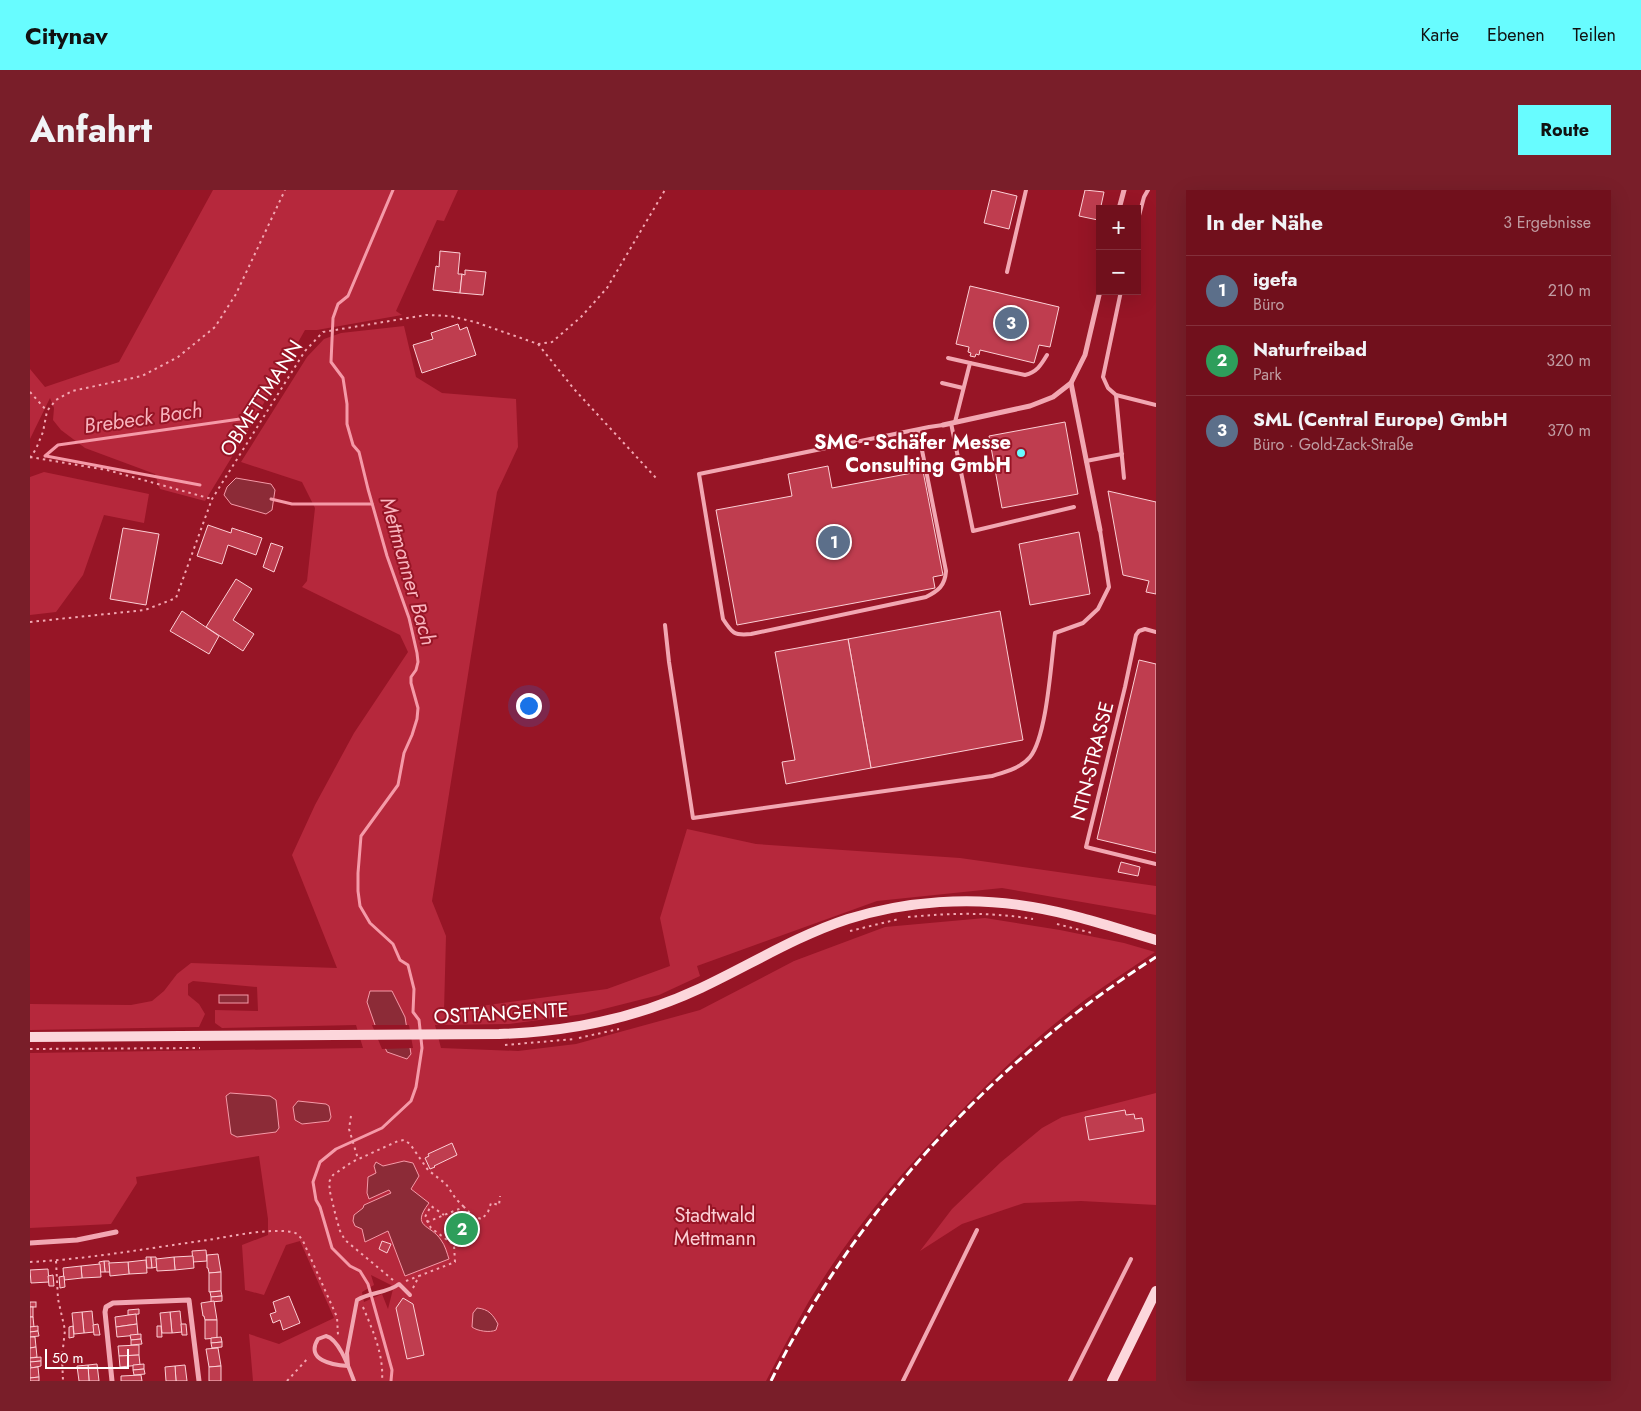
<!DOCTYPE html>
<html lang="de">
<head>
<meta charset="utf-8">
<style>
	body { margin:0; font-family:Jost,sans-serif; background:#791e29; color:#f1f3f6 }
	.controls { position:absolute; right:15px; top:15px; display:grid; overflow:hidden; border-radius:0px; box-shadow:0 5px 20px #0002 }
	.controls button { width:45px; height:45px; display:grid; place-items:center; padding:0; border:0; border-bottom:1px solid #83303b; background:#71101c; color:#f1f3f6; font:25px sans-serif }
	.scale { position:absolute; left:15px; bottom:12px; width:84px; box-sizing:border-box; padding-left:5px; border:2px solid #fff; border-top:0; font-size:14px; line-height:18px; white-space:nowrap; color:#fff; -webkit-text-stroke:4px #971526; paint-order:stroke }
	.you { position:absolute; left:498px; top:515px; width:18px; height:18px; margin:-12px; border:4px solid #fff; border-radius:50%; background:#1a73e8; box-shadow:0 0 0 8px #1a73e833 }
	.badge { display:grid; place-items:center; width:32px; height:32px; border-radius:50%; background:#68fcff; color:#fff; font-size:16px; font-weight:700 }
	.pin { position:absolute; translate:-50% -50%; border:2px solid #fff; box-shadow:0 1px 5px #0006 }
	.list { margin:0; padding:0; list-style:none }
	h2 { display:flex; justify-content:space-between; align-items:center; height:65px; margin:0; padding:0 20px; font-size:21px }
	h2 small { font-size:16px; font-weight:400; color:#c09da3 }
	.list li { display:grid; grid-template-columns:32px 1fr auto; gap:15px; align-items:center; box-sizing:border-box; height:70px; padding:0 20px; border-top:1px solid #83303b }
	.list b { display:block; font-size:19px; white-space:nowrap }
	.list p { margin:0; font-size:16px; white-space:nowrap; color:#c09da3 }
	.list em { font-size:16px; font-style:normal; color:#c09da3 }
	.map { position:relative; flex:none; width:1126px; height:1191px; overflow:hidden; border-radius:0px }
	header { display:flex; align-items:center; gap:30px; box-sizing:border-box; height:70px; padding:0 25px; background:#68fcff; color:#111 }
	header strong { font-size:24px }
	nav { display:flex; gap:28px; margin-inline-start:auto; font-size:18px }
	.intro { display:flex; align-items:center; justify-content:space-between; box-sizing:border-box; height:120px; padding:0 30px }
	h1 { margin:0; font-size:35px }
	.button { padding:12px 22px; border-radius:0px; background:#68fcff; color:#111; font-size:18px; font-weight:700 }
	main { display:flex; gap:30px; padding:0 30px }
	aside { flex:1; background:#71101c; border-radius:0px; box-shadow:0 5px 20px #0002 }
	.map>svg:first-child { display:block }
</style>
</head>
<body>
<header>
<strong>Citynav</strong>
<nav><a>Karte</a><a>Ebenen</a><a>Teilen</a></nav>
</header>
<div class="intro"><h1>Anfahrt</h1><a class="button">Route</a></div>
<main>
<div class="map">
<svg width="1126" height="1191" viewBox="0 0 1126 1191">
	<rect width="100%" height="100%" fill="#971526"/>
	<g fill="#b6283c" fill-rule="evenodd">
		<polygon points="183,0 428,0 414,31 407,30 366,121 372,125 287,140 275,140 222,234 175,311 130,299 125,284 55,258 31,240 23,230 24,218 20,208 0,249 0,179 15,197 89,172"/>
		<path d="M374 136 386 187 412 203 486 209 488 257 467 302 402 711 416 746 414 821 577 799 640 776 630 728 657 639 726 654 930 668 1126 696V725L972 698 847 711 667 776 670 786 629 805 554 824 479 834 405 835 411 858 488 861 546 854 670 820 764 771 855 737 955 728 1030 740 1094 753 1125 762C1102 778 1078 793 1056 809 1010 844 967 883 927 925 871 982 820 1043 779 1111 764 1137 750 1164 736 1191H223L219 1144 249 1154 304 1128 270 1051 256 1055 234 1105 215 1100 212 1055 238 1045V1029L229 966 106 987 107 993 81 1034 0 1038V863L333 858 326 835 192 838 185 833V820L228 821 227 797 163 791 158 794V805L169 814 175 824 169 837 0 840V814L101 815 122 811 134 801 147 784 161 773 307 778 262 665 285 615 324 543 378 462 370 445 272 397 277 391 285 318 272 292 211 272 277 167 294 149 311 143ZM341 1085 361 1095 363 1099 358 1119 352 1104 334 1112 332 1102 344 1095Z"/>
		<polygon points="14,282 119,304 114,333 74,325 53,385 26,422 0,425 0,287"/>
		<polygon points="1126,903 1126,1015 1051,1011 994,1013 932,1034 890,1061 922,1019 971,972 1012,938 1032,927"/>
	</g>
	<g fill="#8c2b37" stroke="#f59aa8">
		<polygon points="206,288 241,294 245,300 242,320 236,324 201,314 194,305 197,297"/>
		<polygon points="340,801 362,801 375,827 381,864 377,869 357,862 345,835 337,812"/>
		<rect x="189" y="805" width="29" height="8"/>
		<polygon points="200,903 240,906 246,910 249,938 246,942 207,947 201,944 196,906"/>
		<polygon points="268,911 296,914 299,916 301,927 299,931 272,934 265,930 263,917"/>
		<path d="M374 971 383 973 389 986 381 999 399 1013C380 1038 401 1034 411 1050 415 1055 417 1063 419 1069L375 1086 358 1041 335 1052 332 1039 325 1036 323 1031 324 1025 333 1018 334 1015 361 1003 359 1000 339 1009 337 1003 338 987 346 983 344 976 346 972 353 976Z"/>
		<path d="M447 1118C459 1119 463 1125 468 1134L466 1140C460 1143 447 1141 442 1137L443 1123Z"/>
	</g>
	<polygon fill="#971526" points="342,835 379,835 383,858 352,859"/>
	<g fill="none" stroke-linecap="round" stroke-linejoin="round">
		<g stroke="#f59aa8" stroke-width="3">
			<polyline points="15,266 28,255 217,228"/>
			<polyline points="16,266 170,295"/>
			<polyline points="241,309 262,314 342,314"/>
			<polyline points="361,1191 362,1180 338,1094 330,1081 320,1076 302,1058 290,1017 286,1010 283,992 290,972 306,959 352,938 381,911 386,897 392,858 389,830 383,822 384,799 378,775 370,770 363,754 340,733 330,716 328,701 328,683 331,646 368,595 374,563 382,545 387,529 388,518 381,493 381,487 386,480 388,472 387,463 379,428 357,366 338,299 329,262 323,255 317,234 317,214 313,188 301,172 303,128 308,114 318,106 363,0"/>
		</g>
	</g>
	<g fill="#bf3d4f" stroke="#fccfd5">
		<polygon points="962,0 987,6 979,39 954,33"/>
		<polygon points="1055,0 1074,2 1068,30 1049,26"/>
		<polygon points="410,61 430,63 428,84 432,84 430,103 403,100 406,76 409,77"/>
		<polygon points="435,80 456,82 453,105 430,103 432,84 435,85"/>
		<polygon points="940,96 1029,117 1020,157 1009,155 1004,173 950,160 949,165 946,164 945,167 940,166 941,163 938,162 939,157 926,154"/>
		<polygon points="428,134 430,140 437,137 446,165 392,183 383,155 403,149 401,143"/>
		<polygon points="1035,232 1048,304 972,318 959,246"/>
		<polygon points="798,276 802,298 893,281 913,385 903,387 905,398 707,435 686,320 762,306 758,284"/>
		<polygon points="1078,301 1126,312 1126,404 1116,402 1119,391 1093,385"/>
		<polygon points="178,335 201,343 202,338 232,348 226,365 198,355 192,374 167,366"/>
		<polygon points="93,338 129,344 116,415 80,409"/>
		<polygon points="1049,342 1060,404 1000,415 989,354"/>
		<polygon points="241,353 253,357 244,382 233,377"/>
		<polygon points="206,389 222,399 203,430 224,444 213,461 176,437"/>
		<polygon points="152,421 189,446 179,464 140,441"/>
		<polygon points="970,421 993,550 841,578 818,449"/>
		<polygon points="818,449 841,578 756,594 752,572 765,570 745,462"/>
		<polygon points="1109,470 1126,474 1126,663 1067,649"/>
		<polygon points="1091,672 1110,677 1108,686 1088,682"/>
		<polygon points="1095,920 1096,925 1104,924 1105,929 1112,928 1114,941 1059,950 1055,927"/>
		<polygon points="422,953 427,965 404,976 405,977 400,979 395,968 399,966 398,964"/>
		<polygon points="352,1051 361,1054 357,1063 349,1059"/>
		<polygon points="176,1060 177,1071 163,1072 162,1061"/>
		<polygon points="188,1064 191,1082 179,1083 178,1078 177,1078 177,1065"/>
		<polygon points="163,1066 164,1078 145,1080 144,1067"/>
		<polygon points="116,1067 121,1067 122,1078 117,1078"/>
		<polygon points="121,1067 126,1067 127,1077 122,1078"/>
		<polygon points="144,1067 145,1080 127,1081 126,1069"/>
		<polygon points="116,1070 117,1083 99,1084 98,1072"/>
		<polygon points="74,1071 79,1071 80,1082 75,1082"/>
		<polygon points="74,1071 75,1082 70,1082 69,1072"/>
		<polygon points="98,1072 99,1084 80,1086 79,1073"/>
		<polygon points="70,1074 71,1087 52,1088 51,1076"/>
		<polygon points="51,1076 52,1088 34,1090 33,1078"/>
		<polygon points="18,1079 19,1092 1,1093 0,1080"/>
		<polygon points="191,1082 191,1101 179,1102 179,1083"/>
		<polygon points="23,1085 24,1096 19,1096 18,1086"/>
		<polygon points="34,1086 35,1097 30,1098 29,1087"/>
		<polygon points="191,1101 192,1106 181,1107 180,1102"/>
		<polygon points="192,1106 192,1111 181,1112 181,1107"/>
		<polygon points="259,1106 270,1133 253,1140 250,1130 243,1133 240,1124 246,1122 243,1112"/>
		<polygon points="373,1108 383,1114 394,1165 377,1169 366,1118"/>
		<polygon points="184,1111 187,1130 175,1130 174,1126 173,1126 171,1113"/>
		<rect x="0" y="1112" width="6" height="5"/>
		<rect x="0" y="1117" width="3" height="10"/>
		<polygon points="109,1119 109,1124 98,1125 98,1120"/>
		<polygon points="62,1121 64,1142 54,1143 52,1122"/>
		<polygon points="150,1121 152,1142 142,1143 140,1122"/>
		<polygon points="52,1122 54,1143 44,1144 42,1123"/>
		<polygon points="140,1122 142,1143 132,1143 130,1123"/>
		<polygon points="106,1124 107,1134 86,1137 85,1127"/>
		<polygon points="0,1127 3,1127 4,1137 0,1137"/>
		<polygon points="175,1130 187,1130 187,1148 175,1149"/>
		<polygon points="68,1134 70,1145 64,1145 63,1135"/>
		<polygon points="107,1134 108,1145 87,1147 86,1137"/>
		<polygon points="151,1134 156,1134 157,1145 152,1145"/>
		<polygon points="8,1136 8,1141 0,1142 0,1137"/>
		<polygon points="43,1136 44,1147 39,1148 39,1137"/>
		<polygon points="127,1136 131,1136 132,1147 127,1147"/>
		<polygon points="8,1141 9,1146 0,1147 0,1142"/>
		<polygon points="111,1144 111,1149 101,1150 100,1145"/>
		<polygon points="0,1147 5,1147 6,1157 0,1158"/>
		<polygon points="191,1147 192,1152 181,1153 181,1148"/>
		<polygon points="111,1149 112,1154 101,1155 101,1150"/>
		<polygon points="192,1152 192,1157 182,1158 181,1153"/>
		<polygon points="109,1155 109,1165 89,1166 88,1156"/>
		<polygon points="6,1157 7,1167 0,1168 0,1158"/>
		<polygon points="188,1158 191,1176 179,1177 176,1159"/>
		<polygon points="109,1165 110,1175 90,1177 89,1166"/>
		<polygon points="11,1167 11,1171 0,1172 0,1168"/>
		<polygon points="11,1171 11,1176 1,1178 0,1172"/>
		<polygon points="67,1174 69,1191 59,1191 58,1175"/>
		<polygon points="114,1174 114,1179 103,1180 103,1175"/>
		<polygon points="58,1175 59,1191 49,1191 47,1176"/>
		<polygon points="155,1175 157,1191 146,1191 145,1176"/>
		<polygon points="145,1176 146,1191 136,1191 135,1177"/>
		<polygon points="191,1176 191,1191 179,1191 179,1177"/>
		<polygon points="8,1177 9,1187 0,1188 0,1178"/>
		<polygon points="114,1179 115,1184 104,1185 103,1180"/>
		<polygon points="111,1185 112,1191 91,1191 91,1186"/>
		<polygon points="9,1187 9,1191 0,1191 0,1188"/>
	</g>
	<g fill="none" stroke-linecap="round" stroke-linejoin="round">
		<g stroke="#f2a7b2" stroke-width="2" stroke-dasharray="2.5 4" stroke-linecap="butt">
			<polyline points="508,154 544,199 626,288"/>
			<polyline points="0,202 17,221"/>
			<polyline points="0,267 77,280 182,309"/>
			<polyline points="0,268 6,259 13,242 17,221 26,210 42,201 112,186 148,167 185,137 206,104 255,0"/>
			<polyline points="0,432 115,420 146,408 182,309 275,161 293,142 396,125 420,126 445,132 508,154 522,152 551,127 577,98 635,0"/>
			<path d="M878 727C921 723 961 722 1003 729"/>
			<polyline points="1027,734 1062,743"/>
			<polyline points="820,741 869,729"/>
			<polyline points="549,848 589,839"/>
			<polyline points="475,855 545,849"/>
			<polyline points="0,859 170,858"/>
			<polyline points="321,926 319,939 328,969"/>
			<polyline points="397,1032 434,1017 444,1027 452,1029 458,1022 461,1013 469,1015 470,1006"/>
			<polyline points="26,1071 28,1109 35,1140 32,1167 33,1191"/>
			<path d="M0 1072C60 1069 119 1058 178 1050 202 1046 239 1038 262 1042 268 1043 270 1047 273 1051L307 1127 308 1145"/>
			<polyline points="363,1090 315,1050 310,1041 306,1027 300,1002 299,992 303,985 322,972 368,951 374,950 380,954 398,980 416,994 426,1009 434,1017"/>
			<polyline points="376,1091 389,1086"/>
			<polyline points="383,1098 389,1086 425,1072 424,1055 401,1038 395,1027 401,1016 414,1025"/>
			<path d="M333 1117C343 1141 354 1165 352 1191"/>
			<polyline points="257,1191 279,1167"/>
		</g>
		<g stroke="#f2a7b2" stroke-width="4">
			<polyline points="1107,33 1114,7 1118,0"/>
			<polyline points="977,82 996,0"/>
			<polyline points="1091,101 1073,187 1078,198 1086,205 1126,215"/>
			<polyline points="918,168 940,173 925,232"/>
			<path d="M940 173 995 185C1007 182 1011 175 1017 165"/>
			<polyline points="912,193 933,198"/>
			<polyline points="1086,205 1094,288"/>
			<polyline points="921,233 943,341 1044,317"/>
			<path d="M888 240 916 381C915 396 908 401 896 407L721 444C704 446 702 443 693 429L669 284 899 237 913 235"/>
			<polyline points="1056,271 1092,264"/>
			<path d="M635 435 639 472 663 628 962 586C975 582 991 578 1000 567 1017 546 1021 472 1025 443L1053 433 1068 419 1079 397 1070 340"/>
			<polyline points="1126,442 1115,439 1109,441 1106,445 1095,497 1056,657 1126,674"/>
			<path d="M318 1176 317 1163 327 1110C340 1102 358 1103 369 1094L380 1105"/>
			<path d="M318 1176C302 1175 275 1170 288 1149L296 1146C309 1149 319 1178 324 1191"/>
			<polyline points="873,1191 947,1040"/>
			<polyline points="1040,1191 1101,1069"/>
		</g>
		<g stroke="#f2a7b2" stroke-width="5">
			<polyline points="1089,19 1094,0"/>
			<polyline points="1070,101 1055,165 1041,193 1070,340"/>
			<polyline points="913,235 1000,216 1023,207 1041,193"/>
			<polyline points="0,1053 47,1050 86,1042"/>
			<polyline points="82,1191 75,1122 76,1117 83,1113 159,1110 169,1191"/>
		</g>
		<g stroke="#fcd6db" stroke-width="10">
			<path d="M0 847 469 844C539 842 607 828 671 798 720 775 766 746 818 729 876 711 942 706 1002 717 1044 724 1085 738 1126 750"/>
			<polyline points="1082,1191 1126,1101"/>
		</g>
		<path stroke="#fff" stroke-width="3" stroke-dasharray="9 4" stroke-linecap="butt" d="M741 1191C825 1020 965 869 1126 767"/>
	</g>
	<circle fill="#68fcff" stroke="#971526" stroke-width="2" cx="991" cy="263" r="5"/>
	<g text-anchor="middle" stroke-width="4" stroke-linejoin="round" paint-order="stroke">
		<g font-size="20" fill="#fff" stroke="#971526">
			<text transform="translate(231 208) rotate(-57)" y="7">OBMETTMANN</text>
			<text transform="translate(1062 571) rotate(-76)" y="7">NTN-STRASSE</text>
			<text transform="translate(471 823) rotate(-3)" y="7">OSTTANGENTE</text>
		</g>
		<g font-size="20" font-weight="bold" fill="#fff" stroke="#971526" text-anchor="end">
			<text x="981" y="259">SMC - Schäfer Messe<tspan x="981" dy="23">Consulting GmbH</tspan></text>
		</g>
		<g font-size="20" fill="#fccfd5" stroke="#971526">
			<text x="685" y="1032">Stadtwald<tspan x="685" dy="23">Mettmann</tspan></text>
		</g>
		<g font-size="21" font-style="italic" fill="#f9b4be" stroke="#971526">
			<text transform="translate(113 228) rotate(-8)" y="7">Brebeck Bach</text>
			<text transform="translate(378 381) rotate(74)" y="7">Mettmanner Bach</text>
		</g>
	</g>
</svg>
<div class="controls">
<button>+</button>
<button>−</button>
</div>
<div class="scale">50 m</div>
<div class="you"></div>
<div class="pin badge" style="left:804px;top:352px;background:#5c6f8a">1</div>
<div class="pin badge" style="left:432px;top:1039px;background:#2e9e5b">2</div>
<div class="pin badge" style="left:981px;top:133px;background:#5c6f8a">3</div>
</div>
<aside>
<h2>In der Nähe<small>3 Ergebnisse</small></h2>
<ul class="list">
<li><span class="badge" style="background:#5c6f8a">1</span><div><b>igefa</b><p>Büro</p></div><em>210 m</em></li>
<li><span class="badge" style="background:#2e9e5b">2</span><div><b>Naturfreibad</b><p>Park</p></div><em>320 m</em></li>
<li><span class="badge" style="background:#5c6f8a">3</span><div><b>SML (Central Europe) GmbH</b><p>Büro · Gold-Zack-Straße</p></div><em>370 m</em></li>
</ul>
</aside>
</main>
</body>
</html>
